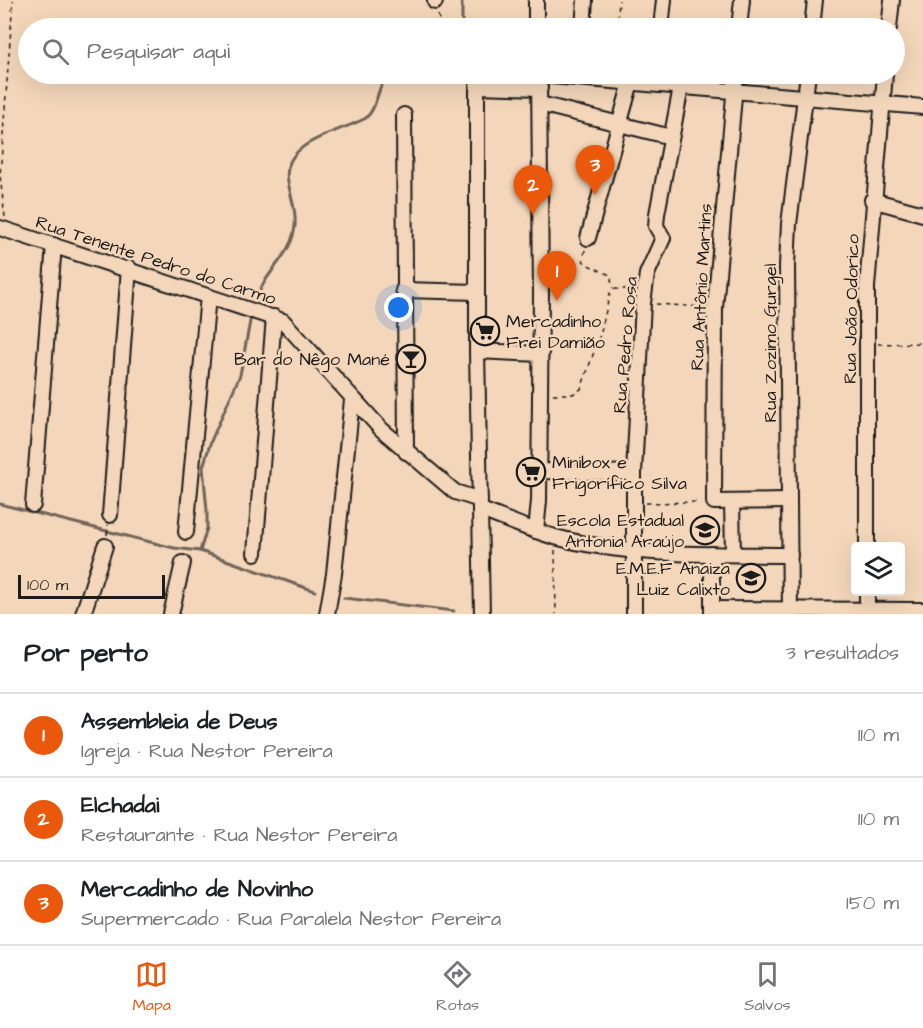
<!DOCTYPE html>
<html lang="pt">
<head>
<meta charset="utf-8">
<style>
	body { margin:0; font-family:"Architects Daughter",sans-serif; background:#f6f6f6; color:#202124 }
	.controls { position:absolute; right:18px; bottom:18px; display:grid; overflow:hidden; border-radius:6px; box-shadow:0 6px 24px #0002 }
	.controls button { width:54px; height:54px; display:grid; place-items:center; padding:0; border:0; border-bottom:2px solid #e0e0e0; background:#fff; color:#202124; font:30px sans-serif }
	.scale { position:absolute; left:18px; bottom:15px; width:147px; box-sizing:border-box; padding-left:6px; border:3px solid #1c1c1c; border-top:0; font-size:16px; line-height:21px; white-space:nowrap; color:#1c1c1c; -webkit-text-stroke:4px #f4d7ba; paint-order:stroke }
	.you { position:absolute; left:399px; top:308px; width:21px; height:21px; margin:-15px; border:4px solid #fff; border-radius:50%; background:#1a73e8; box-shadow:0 0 0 9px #1a73e833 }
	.badge { display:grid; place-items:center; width:39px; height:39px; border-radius:50%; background:#ea580c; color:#fff; font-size:20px; font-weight:700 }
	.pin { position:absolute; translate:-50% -50px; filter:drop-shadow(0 2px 3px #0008) }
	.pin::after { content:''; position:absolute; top:32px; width:21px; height:18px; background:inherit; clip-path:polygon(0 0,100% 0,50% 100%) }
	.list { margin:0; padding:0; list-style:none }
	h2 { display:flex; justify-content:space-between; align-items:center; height:78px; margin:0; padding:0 24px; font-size:26px }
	h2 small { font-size:20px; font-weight:400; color:#757577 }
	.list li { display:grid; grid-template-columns:39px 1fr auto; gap:18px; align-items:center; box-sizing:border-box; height:84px; padding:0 24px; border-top:2px solid #e0e0e0 }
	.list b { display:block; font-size:22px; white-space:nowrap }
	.list p { margin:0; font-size:20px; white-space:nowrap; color:#757577 }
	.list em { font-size:20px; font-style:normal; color:#757577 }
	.icon { flex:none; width:33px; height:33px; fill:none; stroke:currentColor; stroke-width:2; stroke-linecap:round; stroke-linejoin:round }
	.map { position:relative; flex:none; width:923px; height:614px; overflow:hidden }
	.search { position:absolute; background:#fff; box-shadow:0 6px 24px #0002; left:18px; right:18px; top:18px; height:66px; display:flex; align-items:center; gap:15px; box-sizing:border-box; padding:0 21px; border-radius:33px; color:#757577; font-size:22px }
	.sheet { height:330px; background:#fff }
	nav { display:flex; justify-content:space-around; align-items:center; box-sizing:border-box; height:84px; border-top:2px solid #e0e0e0; background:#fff; font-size:16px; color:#757577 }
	nav a { display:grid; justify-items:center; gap:3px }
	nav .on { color:#ea580c }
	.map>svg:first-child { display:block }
</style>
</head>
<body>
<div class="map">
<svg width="923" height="614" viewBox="0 0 923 614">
	<rect width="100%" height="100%" fill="#f4d7ba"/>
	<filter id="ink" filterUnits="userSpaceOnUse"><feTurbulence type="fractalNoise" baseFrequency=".0167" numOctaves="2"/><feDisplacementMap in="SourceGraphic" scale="12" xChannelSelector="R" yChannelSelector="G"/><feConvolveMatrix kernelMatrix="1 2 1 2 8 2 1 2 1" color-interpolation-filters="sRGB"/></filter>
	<g filter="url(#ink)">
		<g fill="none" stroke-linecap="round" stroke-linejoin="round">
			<g stroke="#6f6459" stroke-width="3">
				<polyline points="462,0 462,28"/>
				<path d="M260 290C270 269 289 255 294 232 298 215 291 198 288 182 280 141 339 133 366 118 379 106 376 86 389 74"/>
				<polyline points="0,504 174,548 200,551 315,591"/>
				<polyline points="200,551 207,528 207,511 203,467 211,441 240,375 251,316"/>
				<polyline points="344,598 454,611"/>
			</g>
			<g stroke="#1c1c1c" stroke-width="18">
				<g id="minor">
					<polyline points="435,0 435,2"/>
					<polyline points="536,0 536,28"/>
					<polyline points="583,28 585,0"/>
					<polyline points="661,28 664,0"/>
					<polyline points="739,28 742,0"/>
					<polyline points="812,28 815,0"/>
					<polyline points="889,28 892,0"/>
					<polyline points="736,74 715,308 714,502 788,501"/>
					<polyline points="539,75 923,107"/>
					<polyline points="540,104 671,137"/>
					<polyline points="404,115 406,452"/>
					<polyline points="872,200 923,214"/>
					<polyline points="0,228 283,321 381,429 455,492 480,500"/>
					<polyline points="588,238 631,82"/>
					<polyline points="403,290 477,292"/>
					<polyline points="477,351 541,354"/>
					<polyline points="539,471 634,473"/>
					<polyline points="732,502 733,554"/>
					<polyline points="33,505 54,245"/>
					<path d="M481 510C505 519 530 530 555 537 629 557 714 554 790 555"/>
					<polyline points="110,515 129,268"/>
					<polyline points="536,531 539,501 541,294 539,74"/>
					<polyline points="186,532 208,296"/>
					<polyline points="867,546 867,287 885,74"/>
					<polyline points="255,553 274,317"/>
					<polyline points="712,554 712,614"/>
					<polyline points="712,609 923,610"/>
					<polyline points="83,614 105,546"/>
					<polyline points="171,614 183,563"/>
					<polyline points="327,614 334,574 352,400"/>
					<polyline points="482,614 477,351 477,86 540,88"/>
					<polyline points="634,614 634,473 643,303 647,274 663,238 656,226 657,214 681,87"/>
					<polyline points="790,614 787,266 789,224 808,74"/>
					<polyline points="867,614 867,592"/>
				</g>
			</g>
			<g stroke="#1c1c1c" stroke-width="1.5" stroke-dasharray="4.5 4.5" stroke-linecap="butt">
				<polyline points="438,15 441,28"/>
				<polyline points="617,28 619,0"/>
				<polyline points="5,217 0,176 13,0"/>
				<polyline points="585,250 583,260 586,264 610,275 613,288"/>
				<polyline points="656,304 702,307"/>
				<polyline points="878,344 923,343"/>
				<polyline points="553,394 573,394 581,389 601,332 610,293 615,289 632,289"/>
				<polyline points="646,503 701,502"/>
				<polyline points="107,535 108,525"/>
				<polyline points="555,550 556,614"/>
			</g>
			<use href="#minor" stroke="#f4d7ba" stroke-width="14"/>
		</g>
	</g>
	<defs>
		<g id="supermarket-ring" transform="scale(1.5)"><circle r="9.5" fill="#f4d7ba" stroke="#1c1c1c" stroke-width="1.5"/><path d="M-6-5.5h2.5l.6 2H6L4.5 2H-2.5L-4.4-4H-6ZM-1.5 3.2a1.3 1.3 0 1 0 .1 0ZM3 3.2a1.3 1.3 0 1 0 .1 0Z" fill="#1c1c1c"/></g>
		<g id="bar-ring" transform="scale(1.5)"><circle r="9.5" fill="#f4d7ba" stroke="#1c1c1c" stroke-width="1.5"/><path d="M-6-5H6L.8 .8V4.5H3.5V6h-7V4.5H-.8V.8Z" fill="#1c1c1c"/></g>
		<g id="school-ring" transform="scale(1.5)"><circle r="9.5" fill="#f4d7ba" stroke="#1c1c1c" stroke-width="1.5"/><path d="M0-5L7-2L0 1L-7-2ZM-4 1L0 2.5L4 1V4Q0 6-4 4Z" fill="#1c1c1c"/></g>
	</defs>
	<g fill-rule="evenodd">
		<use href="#supermarket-ring" x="485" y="331"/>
		<use href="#bar-ring" x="411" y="359"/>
		<use href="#supermarket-ring" x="531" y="472"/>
		<use href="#school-ring" x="705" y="530"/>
		<use href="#school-ring" x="751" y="578"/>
	</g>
	<g text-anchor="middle" stroke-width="5" stroke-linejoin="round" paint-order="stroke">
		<g font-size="18" fill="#1c1c1c" stroke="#f4d7ba">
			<text transform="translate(156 260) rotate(18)" y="6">Rua Tenente Pedro do Carmo</text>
			<text transform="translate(701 287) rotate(-87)" y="6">Rua Antônio Martins</text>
			<text transform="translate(851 309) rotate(-89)" y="6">Rua João Odorico</text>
			<text transform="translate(770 343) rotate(-90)" y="6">Rua Zozimo Gurgel</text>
			<text transform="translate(625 345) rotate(-85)" y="6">Rua Pedro Rosa</text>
		</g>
		<g font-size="18" fill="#1c1c1c" stroke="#f4d7ba" text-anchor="end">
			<text x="506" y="327" text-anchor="start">Mercadinho<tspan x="506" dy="21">Frei Damião</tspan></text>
			<text x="390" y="365">Bar do Nêgo Mané</text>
			<text x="552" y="468" text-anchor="start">Minibox e<tspan x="552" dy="21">Frigorífico Silva</tspan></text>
			<text x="684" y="526">Escola Estadual<tspan x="684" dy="21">Antonia Araújo</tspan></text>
			<text x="730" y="574">E.M.E.F Anaiza<tspan x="730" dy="21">Luiz Calixto</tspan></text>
		</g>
	</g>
</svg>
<div class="controls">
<button><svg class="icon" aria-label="layers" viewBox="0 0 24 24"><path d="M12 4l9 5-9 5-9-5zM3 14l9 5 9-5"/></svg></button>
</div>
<div class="scale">100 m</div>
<div class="you"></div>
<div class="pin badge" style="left:557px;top:301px">1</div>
<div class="pin badge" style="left:533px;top:215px">2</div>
<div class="pin badge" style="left:595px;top:195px">3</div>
<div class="search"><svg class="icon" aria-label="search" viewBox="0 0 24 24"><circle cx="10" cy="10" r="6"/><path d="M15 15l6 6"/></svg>Pesquisar aqui</div>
</div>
<section class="sheet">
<h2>Por perto<small>3 resultados</small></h2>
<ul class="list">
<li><span class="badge">1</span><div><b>Assembleia de Deus</b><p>Igreja · Rua Nestor Pereira</p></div><em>110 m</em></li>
<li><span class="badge">2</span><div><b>Elchadai</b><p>Restaurante · Rua Nestor Pereira</p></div><em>110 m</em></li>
<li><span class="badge">3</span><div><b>Mercadinho de Novinho</b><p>Supermercado · Rua Paralela Nestor Pereira</p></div><em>150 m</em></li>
</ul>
</section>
<nav>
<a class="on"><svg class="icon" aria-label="map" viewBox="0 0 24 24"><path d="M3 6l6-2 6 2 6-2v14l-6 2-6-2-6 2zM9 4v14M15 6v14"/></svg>Mapa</a>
<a><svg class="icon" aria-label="directions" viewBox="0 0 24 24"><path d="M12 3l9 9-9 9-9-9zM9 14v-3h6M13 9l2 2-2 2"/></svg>Rotas</a>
<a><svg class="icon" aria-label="saved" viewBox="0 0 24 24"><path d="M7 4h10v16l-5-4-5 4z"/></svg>Salvos</a>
</nav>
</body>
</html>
